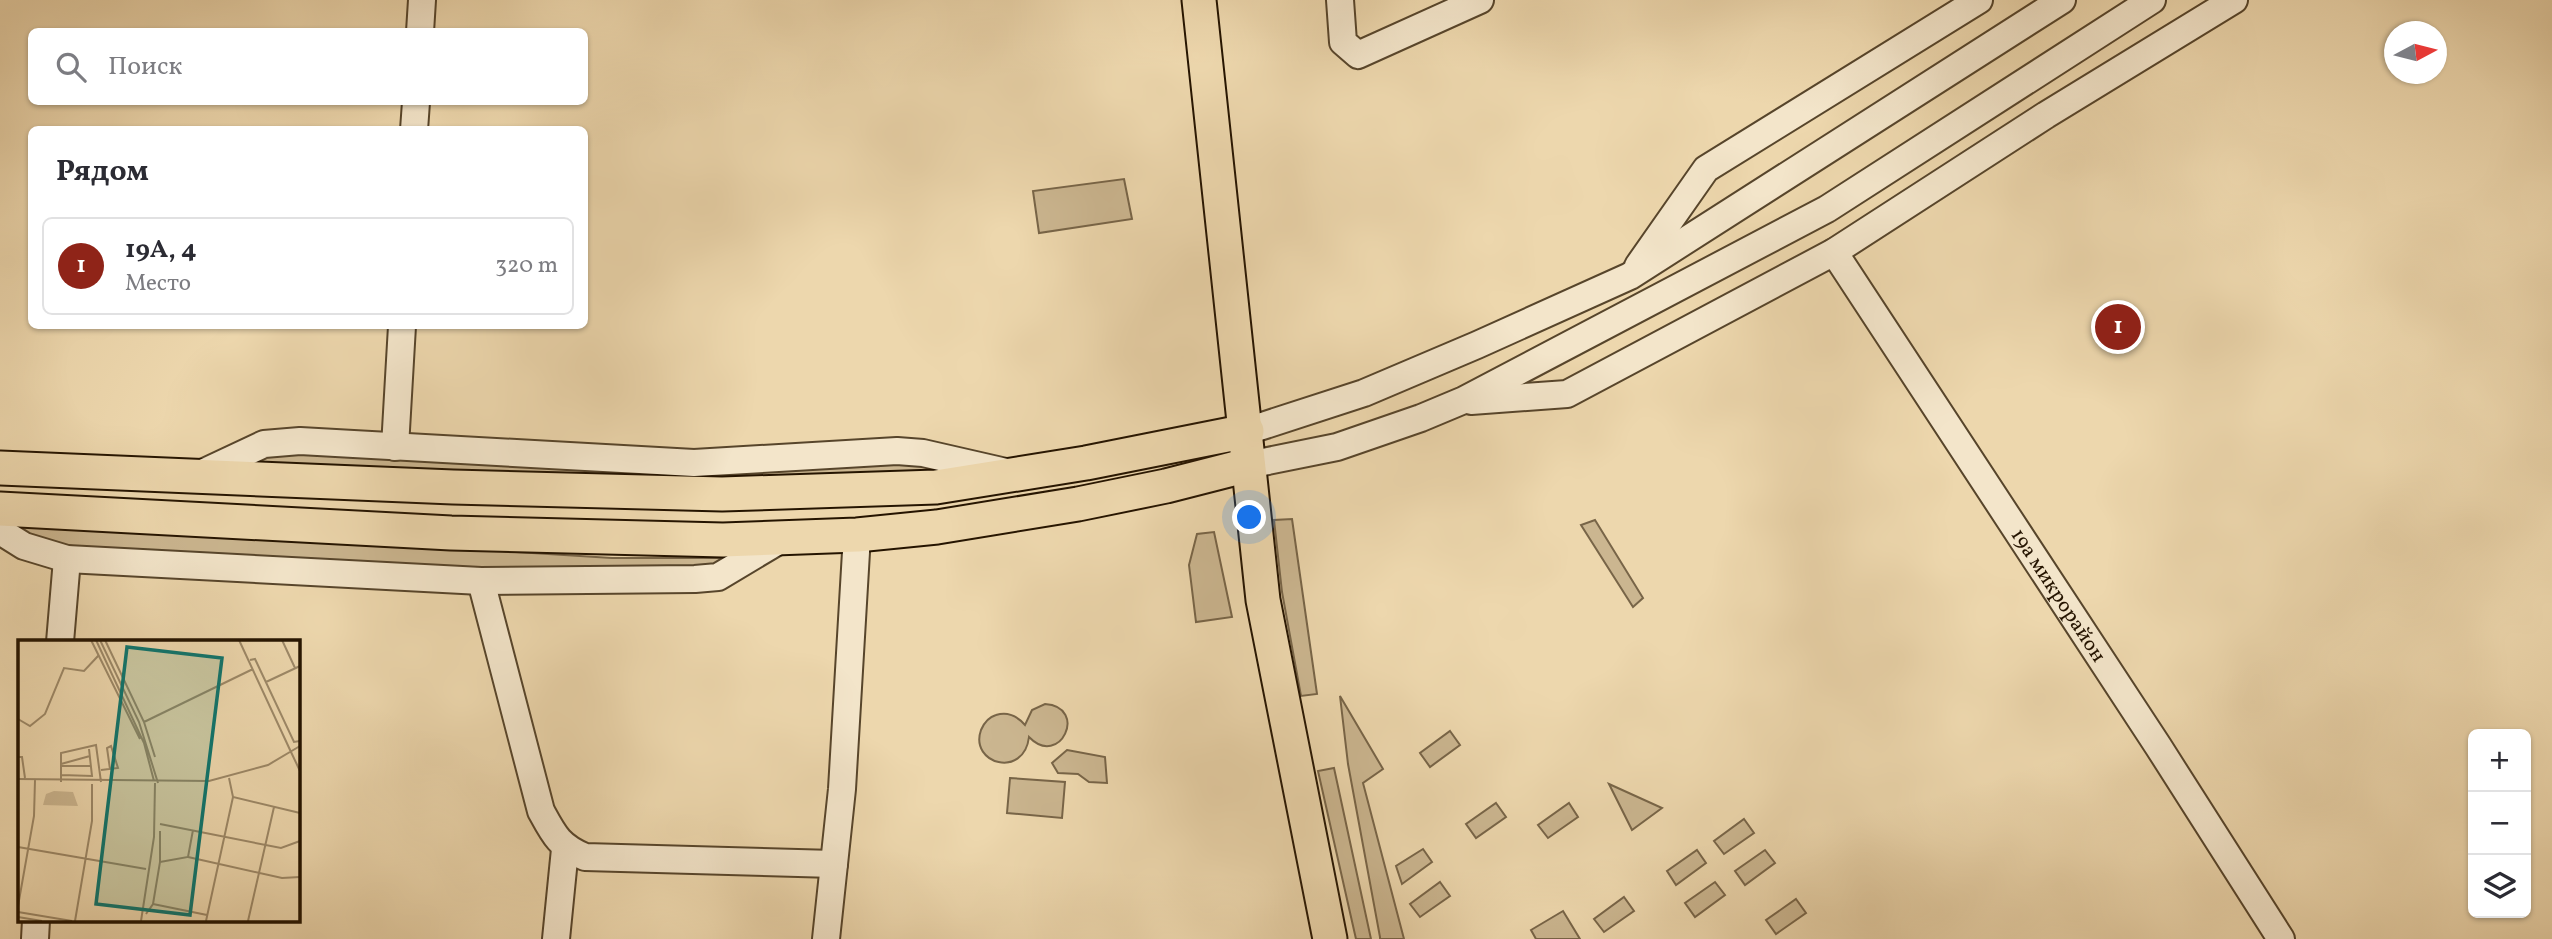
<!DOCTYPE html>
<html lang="ru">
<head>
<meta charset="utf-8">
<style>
	body { margin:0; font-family:Vollkorn,serif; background:#f7f7f7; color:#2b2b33 }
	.controls { position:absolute; right:21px; bottom:21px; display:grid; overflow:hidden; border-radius:10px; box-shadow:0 2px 5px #0004 }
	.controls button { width:63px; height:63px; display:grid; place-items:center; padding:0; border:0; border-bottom:2px solid #e1e1e2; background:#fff; color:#2b2b33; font:35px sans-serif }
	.compass { position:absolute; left:2384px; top:21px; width:63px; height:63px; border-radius:50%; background:#fff; box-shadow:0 2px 5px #0004; rotate:83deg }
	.you { position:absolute; left:1250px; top:518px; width:24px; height:24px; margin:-18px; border:5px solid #fff; border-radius:50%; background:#1a73e8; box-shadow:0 0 0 10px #1a73e833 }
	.badge { display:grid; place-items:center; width:46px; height:46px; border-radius:50%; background:#8f2418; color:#fff; font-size:23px; font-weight:700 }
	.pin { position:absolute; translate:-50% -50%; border:4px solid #fff; box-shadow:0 2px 7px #0006 }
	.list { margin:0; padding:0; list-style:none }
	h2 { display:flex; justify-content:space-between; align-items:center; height:91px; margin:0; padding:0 28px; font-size:30px }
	h2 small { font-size:23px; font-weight:400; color:#7c7c81 }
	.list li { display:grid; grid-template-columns:46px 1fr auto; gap:21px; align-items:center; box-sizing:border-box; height:98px; margin:0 14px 14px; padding:0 14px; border:2px solid #e1e1e2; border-radius:10px }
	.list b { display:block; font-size:26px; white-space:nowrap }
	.list p { margin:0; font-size:23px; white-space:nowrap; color:#7c7c81 }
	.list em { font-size:23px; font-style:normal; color:#7c7c81 }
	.icon { flex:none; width:38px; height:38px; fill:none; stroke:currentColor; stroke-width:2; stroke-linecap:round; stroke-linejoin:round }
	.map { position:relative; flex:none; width:2552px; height:939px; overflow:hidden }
	.search { position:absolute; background:#fff; box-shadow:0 2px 5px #0004; left:28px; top:28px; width:560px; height:77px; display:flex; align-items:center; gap:18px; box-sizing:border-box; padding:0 24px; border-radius:10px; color:#7c7c81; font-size:26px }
	.panel { position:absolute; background:#fff; box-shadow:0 2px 5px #0004; left:28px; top:126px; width:560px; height:203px; border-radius:10px }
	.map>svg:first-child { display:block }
</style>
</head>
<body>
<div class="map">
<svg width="2552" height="939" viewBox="0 0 2552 939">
	<rect width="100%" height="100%" fill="#edd7ad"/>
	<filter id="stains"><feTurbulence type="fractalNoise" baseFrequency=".00286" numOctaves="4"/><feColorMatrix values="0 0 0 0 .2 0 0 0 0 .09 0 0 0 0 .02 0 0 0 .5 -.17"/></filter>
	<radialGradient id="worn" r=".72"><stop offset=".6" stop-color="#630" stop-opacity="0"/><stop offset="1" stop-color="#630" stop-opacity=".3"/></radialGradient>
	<g fill="#cbb690" stroke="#786548" stroke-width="2">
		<polygon points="1124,179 1132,219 1039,233 1033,191"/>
		<polygon points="272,452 906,461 952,471 726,488 232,466"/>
		<polygon points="1292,519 1317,694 1301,696 1282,592 1274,520"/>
		<polygon points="1595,520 1643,598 1633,607 1581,525"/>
		<polygon points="3,525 295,538 612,558 734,558 700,572 576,573 46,546"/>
		<polygon points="1214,532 1232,617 1196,622 1189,565 1197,534"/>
		<polygon points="1340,696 1383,769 1363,783 1404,939 1380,939 1380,937 1348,764"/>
		<path d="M1045 704C1089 707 1060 769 1029 737 1024 779 969 764 981 730 984 723 989 717 996 715 1008 711 1018 717 1025 725L1032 710Z"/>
		<polygon points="1450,731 1460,745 1430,767 1420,753"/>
		<polygon points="1067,750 1105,757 1107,783 1089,782 1078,774 1058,773 1052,763"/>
		<polygon points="1334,768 1371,939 1356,939 1318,771"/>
		<polygon points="1010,778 1065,782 1062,818 1007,813"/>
		<polygon points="1609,784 1662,808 1632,830"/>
		<polygon points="1496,803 1506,817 1476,838 1466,824"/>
		<polygon points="1569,803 1578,817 1548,838 1538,825"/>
		<polygon points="1744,819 1754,833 1724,854 1714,841"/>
		<polygon points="1423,849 1432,862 1402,884 1396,866"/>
		<polygon points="1697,850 1706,863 1676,885 1667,871"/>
		<polygon points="1765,850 1775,863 1745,885 1735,871"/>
		<polygon points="1440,882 1450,896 1420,917 1410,904"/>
		<polygon points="1715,882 1725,895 1695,917 1685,903"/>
		<polygon points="1624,897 1634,911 1604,932 1594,919"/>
		<polygon points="1796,899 1806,913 1776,934 1766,920"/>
		<polygon points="1563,911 1580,939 1536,939 1531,930"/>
	</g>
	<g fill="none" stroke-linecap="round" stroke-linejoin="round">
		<g stroke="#57452b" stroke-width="30">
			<g id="minor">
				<polyline points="1340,0 1343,42 1358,55 1480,0"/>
				<polyline points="420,32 422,0"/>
				<polyline points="414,130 416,102"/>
				<path id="s1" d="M1834 252 2158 746 2281 939"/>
				<polyline points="1638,266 1706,169 1979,0"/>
				<polyline points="1471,401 1567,394 1834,252 2046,115 2234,0"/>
				<polyline points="1247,431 1364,393 1477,345 1630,276 2062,0"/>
				<polyline points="395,447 402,326"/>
				<polyline points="1248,465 1337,447 1421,418 1464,400 1827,209 2152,0"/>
				<polyline points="198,475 264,444 300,441 694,463 897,451 923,453 1006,472"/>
				<polyline points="0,531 24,546 67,559 481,581 695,579 718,577 785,537"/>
				<path d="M481 581 541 811C554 835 559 846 585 857L834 864"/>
				<polyline points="60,642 67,559"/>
				<polyline points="35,939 36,920"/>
				<polyline points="556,939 565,849"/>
				<polyline points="826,939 842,789 857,535"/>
			</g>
		</g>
		<g stroke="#251400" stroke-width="37">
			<g id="major">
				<polyline points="1199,0 1263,600 1330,939"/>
				<polyline points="0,468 453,487 722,494 936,487 1086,463 1247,431"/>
				<polyline points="0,509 451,533 723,540 857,535 937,527 1078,504 1166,486 1248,465"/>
			</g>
		</g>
		<use href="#minor" stroke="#f3e5ca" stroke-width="26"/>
		<use href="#major" stroke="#edd7ad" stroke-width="33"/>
	</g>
	<g text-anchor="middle" stroke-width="6" stroke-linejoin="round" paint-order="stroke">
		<g font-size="21" fill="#251400" stroke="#f3e5ca">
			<text dy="7" stroke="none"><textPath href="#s1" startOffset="410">19а микрорайон</textPath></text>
		</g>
	</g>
	<g transform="translate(18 640)">
		<rect width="282" height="282" fill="#edd7ad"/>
		<path d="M36 151 55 152 60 166 25 165 28 154Z" fill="#cbb690"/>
		<path fill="none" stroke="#9d8968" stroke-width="2" d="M73 0 122 99M78 0 126 103 136 141M82 0 121 82 140 143M87 0 126 82 137 117M221 0 273 112M264 0 277 28M232 20 237 19 276 102 282 101M248 42 282 26M0 79 12 86 27 74 46 28 66 31 80 16M126 82 235 29M273 112 282 131M0 117H4L7 138M43 124 72 116M43 126H73M83 130 100 128 93 106 89 108 92 129M43 135 74 136 71 109M211 138 215 157 282 173M0 139 191 141 250 125 282 106M43 142V113L78 105 83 142M142 184 263 208 282 201M0 207 128 229M170 217 264 238 282 237M142 222 170 217 175 190M135 264 189 275M0 266 16 176 17 140M0 272 54 281M128 274 135 264 142 222V191M0 277 24 281M57 281 74 181V144M123 281 136 197 137 143M188 281 215 157M230 281 256 167"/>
		<path fill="#0f766e" fill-opacity="0.15" stroke="#0f766e" stroke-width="3.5" d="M109 7 204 18 172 275 78 264Z"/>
		<rect width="282" height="282" fill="none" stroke="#251400" stroke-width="3.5"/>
	</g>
	<rect width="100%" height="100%" filter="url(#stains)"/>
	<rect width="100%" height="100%" fill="url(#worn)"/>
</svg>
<div class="controls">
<button>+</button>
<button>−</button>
<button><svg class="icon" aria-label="layers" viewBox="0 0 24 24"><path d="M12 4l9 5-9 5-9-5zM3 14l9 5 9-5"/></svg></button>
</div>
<svg class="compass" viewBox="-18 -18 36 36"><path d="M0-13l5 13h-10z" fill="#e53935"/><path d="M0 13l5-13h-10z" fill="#7c7c81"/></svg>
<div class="you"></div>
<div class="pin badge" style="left:2118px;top:327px">1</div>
<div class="search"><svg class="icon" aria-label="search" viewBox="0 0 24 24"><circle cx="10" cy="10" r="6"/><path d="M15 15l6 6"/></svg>Поиск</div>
<section class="panel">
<h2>Рядом<small></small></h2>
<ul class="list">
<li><span class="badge">1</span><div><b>19А, 4</b><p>Место</p></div><em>320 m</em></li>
</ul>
</section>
</div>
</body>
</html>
